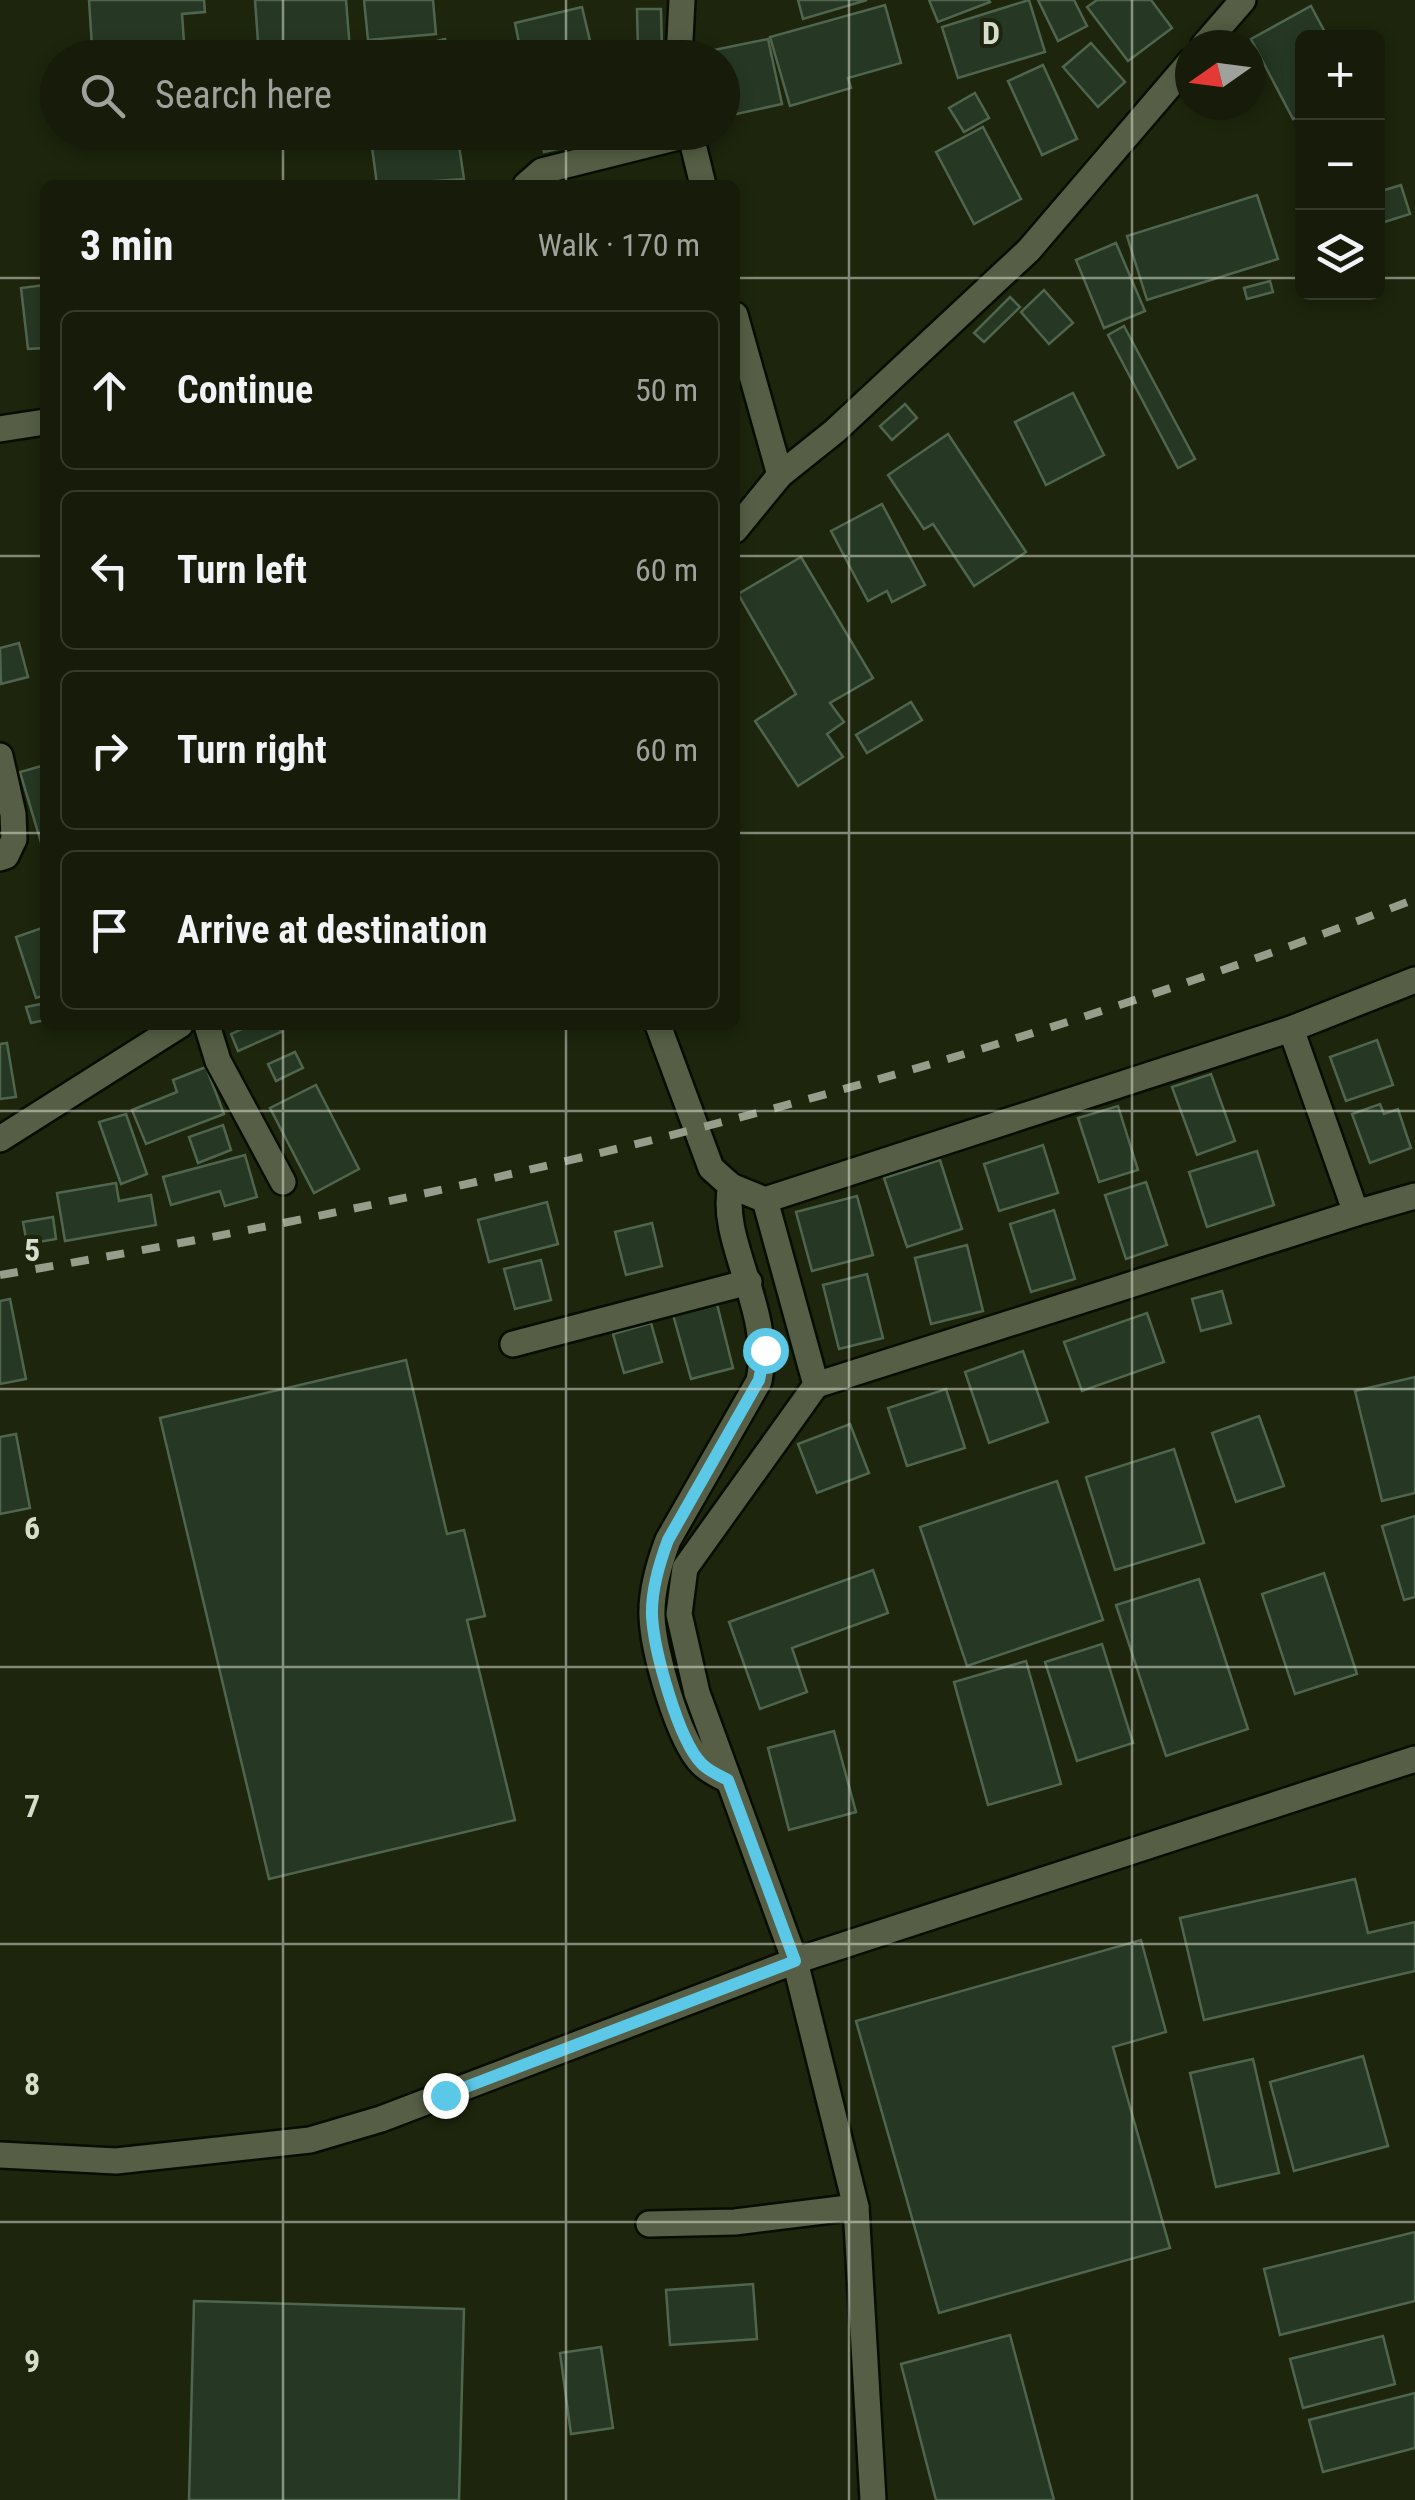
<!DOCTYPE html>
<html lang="en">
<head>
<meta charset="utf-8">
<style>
	body { margin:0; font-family:"Roboto Condensed",sans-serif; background:#1f2512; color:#f1f3f6 }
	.controls { position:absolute; right:30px; top:30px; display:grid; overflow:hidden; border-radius:15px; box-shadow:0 5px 15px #0003 }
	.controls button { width:90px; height:90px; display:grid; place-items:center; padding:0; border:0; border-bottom:2px solid #353a2a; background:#161c09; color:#f1f3f6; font:50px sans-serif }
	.compass { position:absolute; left:1175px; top:30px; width:90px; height:90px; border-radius:50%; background:#161c09; box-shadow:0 5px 15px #0003; rotate:256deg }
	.stop { position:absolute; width:30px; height:30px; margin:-22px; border:8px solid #5ac8e6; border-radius:50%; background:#fff }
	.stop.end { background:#5ac8e6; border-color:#fff; box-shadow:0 2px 10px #0008 }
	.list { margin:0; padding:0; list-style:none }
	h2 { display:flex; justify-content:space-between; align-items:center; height:130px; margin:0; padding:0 40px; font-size:42px }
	h2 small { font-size:32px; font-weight:400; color:#9ea19c }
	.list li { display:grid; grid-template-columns:65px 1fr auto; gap:30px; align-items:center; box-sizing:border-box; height:160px; margin:0 20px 20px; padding:0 20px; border:2px solid #353a2a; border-radius:15px }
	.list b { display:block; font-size:38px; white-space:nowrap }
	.list em { font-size:32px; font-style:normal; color:#9ea19c }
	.icon { flex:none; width:55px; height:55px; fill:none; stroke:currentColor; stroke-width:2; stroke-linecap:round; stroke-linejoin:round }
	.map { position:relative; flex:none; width:1415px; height:2500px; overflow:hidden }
	.search { position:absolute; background:#161c09; box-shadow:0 5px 15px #0003; left:40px; top:40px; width:700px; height:110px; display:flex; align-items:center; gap:25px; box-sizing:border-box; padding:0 35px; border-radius:55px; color:#9ea19c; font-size:38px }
	.panel { position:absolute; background:#161c09; box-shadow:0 5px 15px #0003; left:40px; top:180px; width:700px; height:850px; border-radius:15px }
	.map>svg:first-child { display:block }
</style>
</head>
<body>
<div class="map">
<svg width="1415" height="2500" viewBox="0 0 1415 2500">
	<rect width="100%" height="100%" fill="#1d250c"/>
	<g fill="#263824" stroke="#50654e" stroke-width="2.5">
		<polygon points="89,0 204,0 205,12 182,14 184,42 92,47"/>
		<polygon points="255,0 346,0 350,50 259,56"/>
		<polygon points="364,0 433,0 436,34 368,40"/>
		<polygon points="798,0 867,0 803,19"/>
		<polygon points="929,0 989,0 990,2 938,22"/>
		<polygon points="1029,0 1045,52 958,78 942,27"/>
		<polygon points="1038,0 1074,0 1087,26 1058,41"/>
		<polygon points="1097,0 1151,0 1172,28 1128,61 1087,7"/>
		<polygon points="885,5 901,63 848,78 851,88 790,106 770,37"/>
		<polygon points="1311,6 1328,38 1302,38 1302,114 1293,119 1251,39"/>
		<polygon points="582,7 594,58 522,58 515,23"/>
		<polygon points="637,9 661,9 662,51 638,51"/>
		<polygon points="445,39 449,58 410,58 408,48"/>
		<polygon points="768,39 782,104 727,116 722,58 715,58 714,50"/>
		<polygon points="1091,43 1125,82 1098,107 1063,67"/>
		<polygon points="1043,65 1077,139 1042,155 1008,81"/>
		<polygon points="975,93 989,118 964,132 949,108"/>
		<polygon points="983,127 1021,199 974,224 936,152"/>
		<polygon points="370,132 457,132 464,179 377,185"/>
		<polygon points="539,132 611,132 612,137 544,152"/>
		<polygon points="1401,185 1410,214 1378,224 1378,192"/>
		<polygon points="1257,195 1278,259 1147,300 1127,236"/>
		<polygon points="1116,243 1145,311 1104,328 1076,260"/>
		<polygon points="1270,281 1273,292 1247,299 1244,288"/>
		<polygon points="45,285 45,348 28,349 21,288"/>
		<polygon points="1044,290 1073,323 1049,344 1021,312"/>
		<polygon points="1010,297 1020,307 984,342 974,333"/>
		<polygon points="1124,326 1195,459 1178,468 1108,335"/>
		<polygon points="1073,393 1104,455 1046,485 1015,422"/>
		<polygon points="905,404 917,418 892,440 880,426"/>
		<polygon points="948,434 1026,552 974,586 933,524 924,529 888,475"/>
		<polygon points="882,504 925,585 892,602 887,591 868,601 831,531"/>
		<polygon points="801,557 873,678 830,703 844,722 827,734 843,757 798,786 755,721 796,694 738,594"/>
		<polygon points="19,643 28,677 1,684 0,648"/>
		<polygon points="911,702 922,720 867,753 856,735"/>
		<polygon points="45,765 45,856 20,772"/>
		<polygon points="45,927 45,995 36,998 16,937"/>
		<polygon points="41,1004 45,1020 31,1023 26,1007"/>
		<polygon points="250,1025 278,1025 281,1032 238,1051 231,1034"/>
		<polygon points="1377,1040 1393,1085 1346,1101 1330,1057"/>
		<polygon points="7,1043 16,1097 0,1099 0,1044"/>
		<polygon points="295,1052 303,1068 276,1081 268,1064"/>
		<polygon points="206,1067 224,1114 146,1144 132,1110 177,1092 173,1080"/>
		<polygon points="1211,1074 1235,1141 1197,1155 1172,1087"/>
		<polygon points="316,1085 359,1169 314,1193 270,1108"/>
		<polygon points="1380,1104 1384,1114 1398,1109 1411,1148 1370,1163 1352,1114"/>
		<polygon points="1118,1106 1138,1170 1099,1182 1078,1118"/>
		<polygon points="126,1114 147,1174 121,1184 99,1122"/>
		<polygon points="223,1125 231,1150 198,1163 189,1137"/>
		<polygon points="1043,1145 1058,1193 999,1211 984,1164"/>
		<polygon points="1257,1151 1274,1205 1207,1227 1189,1172"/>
		<polygon points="245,1155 257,1197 225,1206 220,1191 171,1205 163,1177"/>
		<polygon points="940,1160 962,1229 907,1247 884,1178"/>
		<polygon points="1146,1182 1167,1245 1126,1259 1105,1195"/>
		<polygon points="116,1183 119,1201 151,1195 156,1225 65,1241 57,1193"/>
		<polygon points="857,1196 873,1255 812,1271 796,1212"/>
		<polygon points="547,1202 558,1244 489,1262 478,1220"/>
		<polygon points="1054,1210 1075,1279 1031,1292 1010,1224"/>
		<polygon points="53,1217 56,1239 27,1244 23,1222"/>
		<polygon points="652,1223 662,1266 626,1275 615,1232"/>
		<polygon points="967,1245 983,1311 931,1324 915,1258"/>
		<polygon points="541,1260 551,1300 515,1309 504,1269"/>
		<polygon points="867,1274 883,1338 839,1349 823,1285"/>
		<polygon points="1222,1291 1231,1323 1201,1331 1192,1299"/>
		<polygon points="10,1299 26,1379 0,1384 0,1301"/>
		<polygon points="716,1300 733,1368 691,1379 672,1311"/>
		<polygon points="1147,1313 1164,1362 1082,1391 1064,1342"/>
		<polygon points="651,1323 662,1362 624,1373 613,1334"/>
		<polygon points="1023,1351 1048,1422 989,1443 965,1372"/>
		<polygon points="406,1360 447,1534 464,1530 485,1616 467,1620 515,1820 269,1879 160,1418"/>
		<polygon points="1415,1377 1415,1493 1382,1501 1355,1391"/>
		<polygon points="946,1389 965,1448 907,1466 888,1408"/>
		<polygon points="1259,1416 1284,1486 1236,1502 1212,1433"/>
		<polygon points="850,1424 869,1473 817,1493 798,1444"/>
		<polygon points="16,1434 30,1508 0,1514 0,1437"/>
		<polygon points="1174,1449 1204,1543 1115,1570 1086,1477"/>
		<polygon points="1057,1481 1103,1620 967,1666 920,1527"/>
		<polygon points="1415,1516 1415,1597 1404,1600 1382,1526"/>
		<polygon points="873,1570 888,1613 792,1648 807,1692 760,1709 729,1622"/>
		<polygon points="1324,1573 1357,1674 1295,1694 1262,1594"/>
		<polygon points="1199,1579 1248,1729 1166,1756 1116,1605"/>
		<polygon points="1102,1644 1133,1743 1077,1761 1045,1662"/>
		<polygon points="1026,1661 1061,1784 988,1805 954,1682"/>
		<polygon points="834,1731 856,1812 789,1830 768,1748"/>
		<polygon points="1355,1879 1368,1933 1415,1922 1415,1971 1204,2020 1180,1918"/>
		<polygon points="1141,1940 1166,2032 1113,2047 1170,2248 939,2313 856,2021"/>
		<polygon points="1363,2056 1388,2146 1294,2171 1270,2082"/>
		<polygon points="1253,2059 1279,2173 1216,2187 1190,2073"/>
		<polygon points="1415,2232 1415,2301 1280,2335 1264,2269"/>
		<polygon points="753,2284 757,2339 670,2345 666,2290"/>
		<polygon points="194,2301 464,2309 459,2500 189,2500"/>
		<polygon points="1010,2335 1054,2500 936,2500 901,2364"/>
		<polygon points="1383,2336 1395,2384 1303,2408 1290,2359"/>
		<polygon points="601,2347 613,2428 571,2434 560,2353"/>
		<polygon points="1415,2393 1415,2448 1323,2472 1309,2420"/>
	</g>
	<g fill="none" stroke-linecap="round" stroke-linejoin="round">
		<g stroke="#070d00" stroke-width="30">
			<g id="minor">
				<polyline points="1204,45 1243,0"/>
				<polyline points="679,58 682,0"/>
				<polyline points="690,132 703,185"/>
				<polyline points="526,185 542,171 690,134"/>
				<polyline points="735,315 780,475"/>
				<polyline points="0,429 45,422"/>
				<polyline points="735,530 780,475 835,431 1029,250 1190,62"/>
				<polyline points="0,756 13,814 14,839 6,856 0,858"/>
				<polyline points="207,1025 218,1061 283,1182"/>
				<polyline points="658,1025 711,1168 731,1186 765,1200 816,1385 685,1568 679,1614 697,1693 795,1961 856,2207 873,2500"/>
				<polyline points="1291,1029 1415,980"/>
				<polyline points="0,1139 180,1025"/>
				<polyline points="765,1200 1291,1029 1356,1213 816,1385"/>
				<polyline points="1356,1213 1415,1196"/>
				<polyline points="513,1344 749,1282"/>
				<path d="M728 1780C720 1776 709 1771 702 1764 678 1740 653 1650 652 1616 651 1590 659 1564 668 1540L759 1381C774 1311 718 1240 731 1186"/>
				<polyline points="0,2155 116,2161 310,2140 381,2119 795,1961 1415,1759"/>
				<polyline points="649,2224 735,2222 856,2207"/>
			</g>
		</g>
		<use href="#minor" stroke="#565f45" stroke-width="25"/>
		<path stroke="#969d8a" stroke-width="8" stroke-dasharray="18 18" stroke-linecap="butt" d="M0 1275C483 1194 958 1077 1415 899"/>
	</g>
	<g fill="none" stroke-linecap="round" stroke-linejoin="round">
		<path stroke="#5ac8e6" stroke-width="12" d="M445 2095 795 1961 728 1780C720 1776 709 1771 702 1764 678 1740 654 1650 652 1616 651 1590 659 1564 668 1540L759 1380 765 1350"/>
	</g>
	<path fill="none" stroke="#d7ddcd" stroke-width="2.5" stroke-opacity="0.55" d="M283 0V58M566 0V58M849 0V2500M1132 0V2500M283 132V185M566 132V185M0 278H45M735 278H1302M1378 278H1415M0 556H45M735 556H1415M0 833H45M735 833H1415M283 1025V2500M566 1025V2500M0 1111H1415M0 1389H1415M0 1667H1415M0 1944H1415M0 2222H1415"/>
	<g font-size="32" text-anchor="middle" font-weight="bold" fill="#d7ddcd" stroke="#1d250c" stroke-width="8" stroke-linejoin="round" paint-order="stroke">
		<text x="991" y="44">D</text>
		<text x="32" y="1261">5</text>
		<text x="32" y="1539">6</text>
		<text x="32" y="1817">7</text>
		<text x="32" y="2095">8</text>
		<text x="32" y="2372">9</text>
	</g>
</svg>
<div class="controls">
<button>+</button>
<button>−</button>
<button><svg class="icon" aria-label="layers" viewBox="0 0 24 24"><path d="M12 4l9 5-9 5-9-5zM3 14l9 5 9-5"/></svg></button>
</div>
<svg class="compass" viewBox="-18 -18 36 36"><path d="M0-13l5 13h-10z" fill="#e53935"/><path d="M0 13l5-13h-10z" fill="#9ea19c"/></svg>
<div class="stop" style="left:765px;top:1350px"></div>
<div class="stop end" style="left:445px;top:2095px"></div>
<div class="search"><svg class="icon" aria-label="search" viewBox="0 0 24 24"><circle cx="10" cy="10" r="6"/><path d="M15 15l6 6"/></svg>Search here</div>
<section class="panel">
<h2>3 min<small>Walk · 170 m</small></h2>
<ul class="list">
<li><svg class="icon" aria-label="ahead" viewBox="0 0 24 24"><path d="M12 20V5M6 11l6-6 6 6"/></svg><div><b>Continue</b></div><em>50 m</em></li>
<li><svg class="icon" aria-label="left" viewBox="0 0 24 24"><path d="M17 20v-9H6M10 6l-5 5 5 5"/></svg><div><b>Turn left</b></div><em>60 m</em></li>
<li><svg class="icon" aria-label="right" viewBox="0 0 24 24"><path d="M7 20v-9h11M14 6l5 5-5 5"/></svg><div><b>Turn right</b></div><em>60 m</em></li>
<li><svg class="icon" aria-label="arrive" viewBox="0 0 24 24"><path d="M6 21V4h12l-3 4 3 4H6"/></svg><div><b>Arrive at destination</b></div></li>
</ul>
</section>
</div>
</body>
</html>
